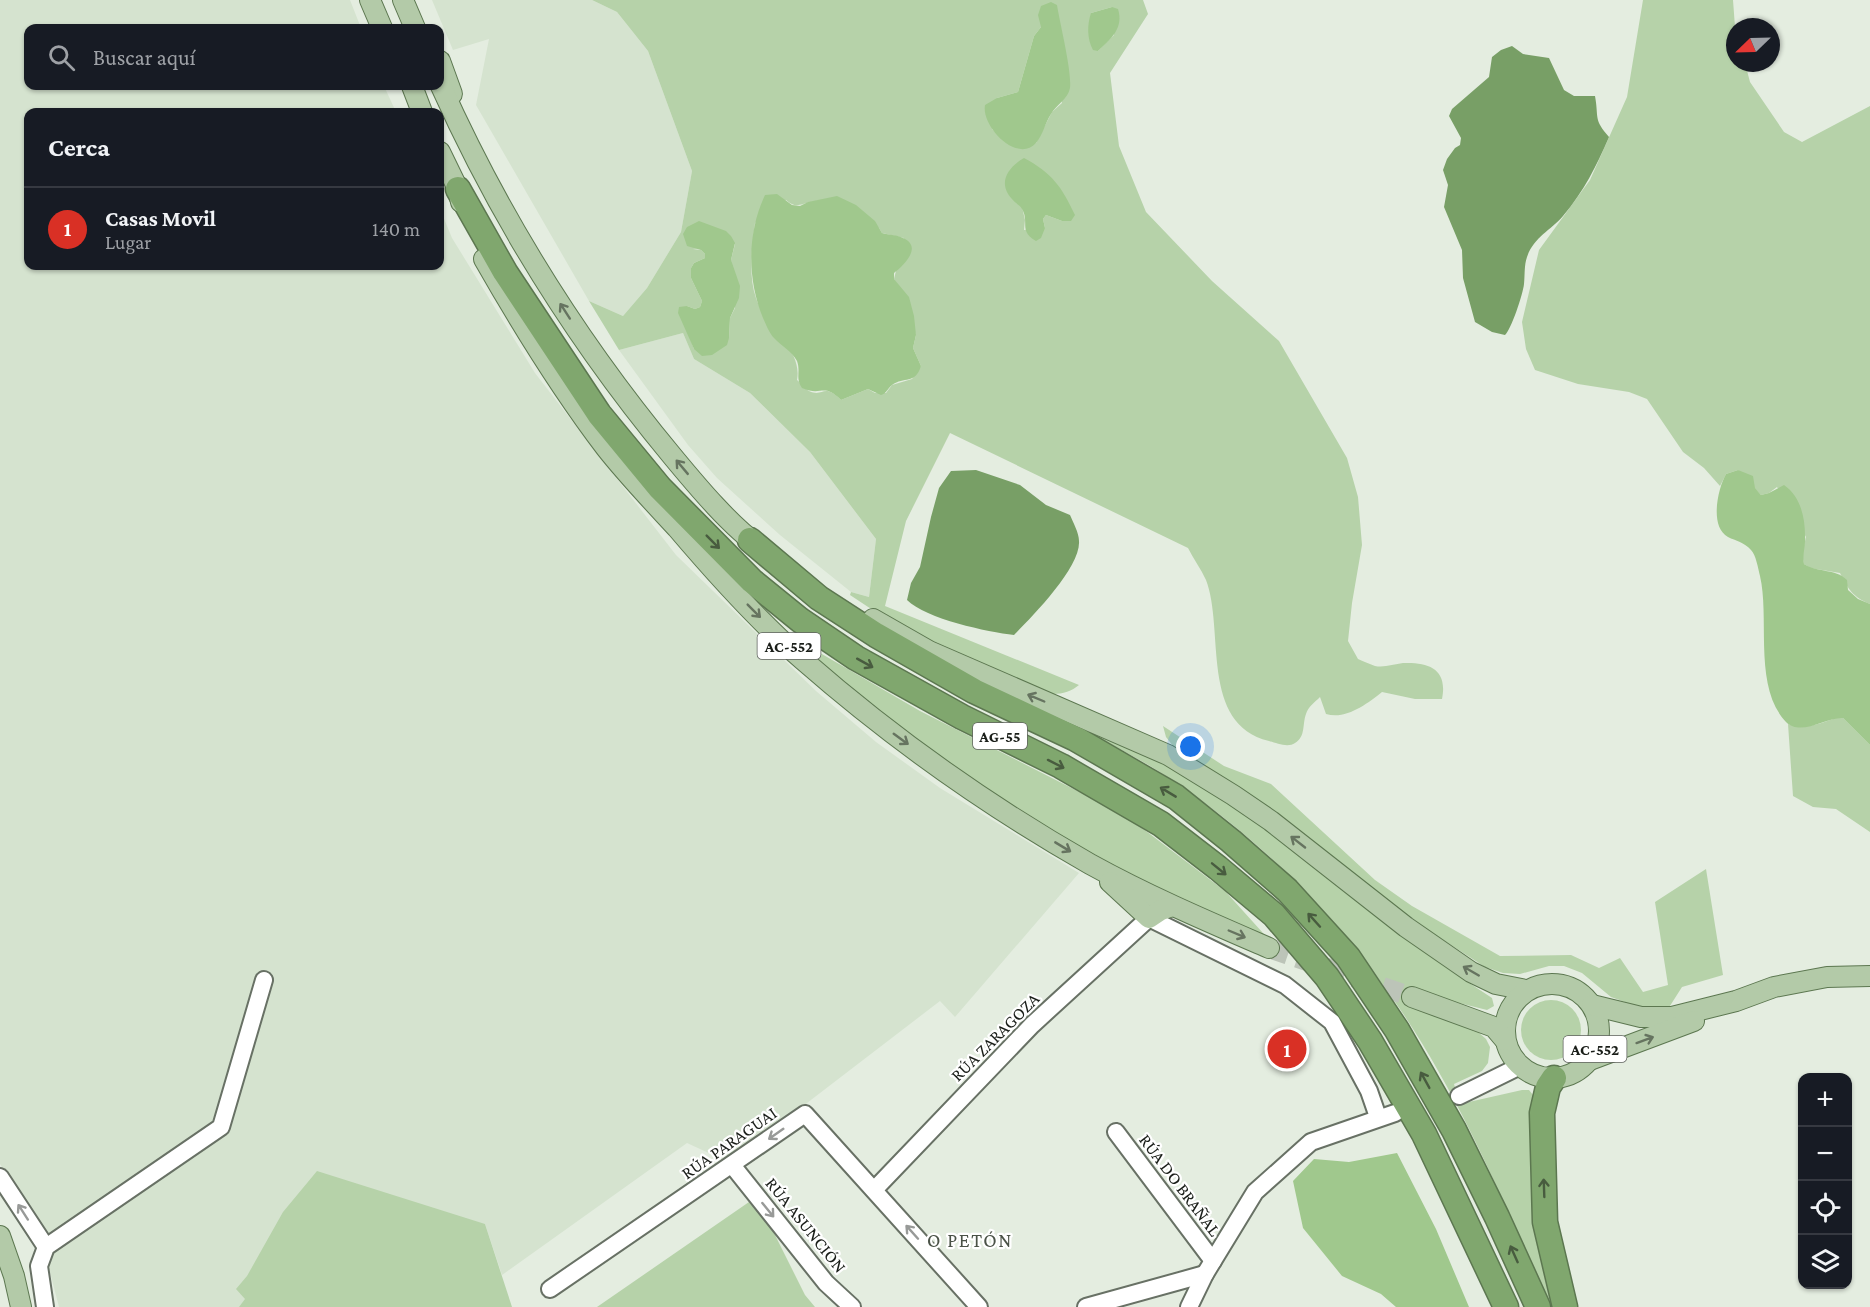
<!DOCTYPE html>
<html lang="es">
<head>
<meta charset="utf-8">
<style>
	body { margin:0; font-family:"Crimson Pro",serif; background:#20242c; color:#f1f3f6 }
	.controls { position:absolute; right:18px; bottom:18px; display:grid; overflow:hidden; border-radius:12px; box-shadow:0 2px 4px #0004 }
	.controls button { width:54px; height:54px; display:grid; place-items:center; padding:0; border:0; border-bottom:2px solid #363941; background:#171b24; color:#f1f3f6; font:30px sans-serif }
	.compass { position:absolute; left:1726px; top:18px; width:54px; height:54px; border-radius:50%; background:#171b24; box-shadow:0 2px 4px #0004; rotate:247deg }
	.you { position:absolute; left:1191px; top:747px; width:21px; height:21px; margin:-15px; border:4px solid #fff; border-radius:50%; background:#1a73e8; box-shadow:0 0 0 9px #1a73e833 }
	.badge { display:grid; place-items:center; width:39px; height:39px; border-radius:50%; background:#d93025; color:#fff; font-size:20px; font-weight:700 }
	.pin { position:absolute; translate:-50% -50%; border:3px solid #fff; box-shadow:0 2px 6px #0006 }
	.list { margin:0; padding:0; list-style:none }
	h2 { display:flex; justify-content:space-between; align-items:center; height:78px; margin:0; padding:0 24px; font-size:26px }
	h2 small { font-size:20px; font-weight:400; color:#9ea1a6 }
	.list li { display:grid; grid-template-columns:39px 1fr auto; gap:18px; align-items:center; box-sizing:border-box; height:84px; padding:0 24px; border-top:2px solid #363941 }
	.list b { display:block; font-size:22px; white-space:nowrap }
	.list p { margin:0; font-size:20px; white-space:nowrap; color:#9ea1a6 }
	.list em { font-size:20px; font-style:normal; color:#9ea1a6 }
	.icon { flex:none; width:33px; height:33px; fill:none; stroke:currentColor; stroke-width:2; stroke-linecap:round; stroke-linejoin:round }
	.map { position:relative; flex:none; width:1870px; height:1307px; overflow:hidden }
	.search { position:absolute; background:#171b24; box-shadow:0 2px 4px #0004; left:24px; top:24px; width:420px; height:66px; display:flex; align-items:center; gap:15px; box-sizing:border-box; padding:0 21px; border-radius:12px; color:#9ea1a6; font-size:22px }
	.panel { position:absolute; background:#171b24; box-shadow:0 2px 4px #0004; left:24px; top:108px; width:420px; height:162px; border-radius:12px }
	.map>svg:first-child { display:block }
</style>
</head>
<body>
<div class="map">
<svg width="1870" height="1307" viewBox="0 0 1870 1307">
	<rect width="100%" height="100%" fill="#e4ede0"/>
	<g fill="#d5e3cf">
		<polygon points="0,0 350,0 361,28 28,28 28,86 384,86 396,112 28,112 28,266 440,266 440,209 452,238 535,373 676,555 816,691 876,742 940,788 1079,873 955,1017 940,1001 807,1103 724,1160 687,1143 502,1275 485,1224 334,1307 59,1307 37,1222 0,1164"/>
		<polygon points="432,0 592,0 617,12 648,51 692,171 681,232 647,288 623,316 589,301 476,105 489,39 453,50"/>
		<polygon points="683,333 694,359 750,393 810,452 876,539 869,597 851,592 780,535 717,478 688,445 619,350"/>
	</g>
	<g fill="#b6d2a9" fill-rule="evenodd">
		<path d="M592 0H1143L1148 14 1110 73 1119 146 1146 212 1212 281 1279 341 1347 458 1358 497 1362 545 1352 603 1348 641 1358 659C1363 661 1369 664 1375 666 1384 668 1394 664 1403 663 1429 662 1448 669 1442 699H1415L1382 692C1367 704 1346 720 1326 714L1320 697C1315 702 1308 707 1306 714 1302 725 1306 736 1295 743 1288 748 1276 743 1269 741 1199 724 1225 630 1206 580 1201 569 1193 558 1188 548L950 433 906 521 885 606 1079 685C1072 691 1063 694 1053 694 1041 693 1013 679 1002 674 949 650 898 628 850 595L851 592 869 597 876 539 810 452 750 393 694 359 683 333 619 350 589 301 623 316 647 288 681 232 692 171 648 51 617 12ZM1112 7 1114 35 1098 51 1091 13ZM1041 27 1062 103 1052 112 1036 143C1011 151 1010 146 992 129L997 98 1018 92 1034 36ZM827 199 879 228 882 233 904 238 894 279 898 286 916 335 913 348 921 366 912 379 892 385 886 393H875L868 389 841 400C823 382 824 398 809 391 805 389 801 383 797 380 803 348 765 327 756 298 748 275 752 247 755 223L786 200C796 209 800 204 811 202 816 201 821 200 827 199ZM1022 207 1071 221H1062L1046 215 1043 219 1045 228 1024 230 1025 220ZM735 244 731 260 735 308 730 318 729 338 694 349 686 327 687 306 695 309 700 307 702 301 691 278V268L694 263 705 258V254L701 250 693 249Z"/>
		<path d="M1643 0H1733L1735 27V63H1745L1750 82 1784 132 1802 142 1870 106V604C1853 597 1848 589 1840 573L1810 568 1804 564 1802 554 1806 537 1777 487 1769 493 1761 495 1738 470 1726 474 1720 486 1704 468 1683 452 1647 399 1629 392 1578 384 1535 370 1526 349 1522 322 1539 250 1590 180 1627 97Z"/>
		<path d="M815 650 920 711 1107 806 1142 828 1225 891 1272 943C1183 901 1094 860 1011 807 940 763 877 709 812 657Z"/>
		<path d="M1836 718H1843L1870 745V832L1836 809 1813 807 1793 796 1788 724C1806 729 1819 724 1836 718Z"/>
		<polygon points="1163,726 1224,766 1271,784 1375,880 1412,906 1500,956 1571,955 1599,968 1620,958 1643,992 1668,985 1655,902 1706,869 1723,975 1682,987 1668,1009 1639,1007 1611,997 1582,973 1564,966 1549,966 1520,974 1503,973 1485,967 1434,934 1372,889 1288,821 1212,771 1176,750 1166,737"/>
		<path d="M1091 728 1148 753 1232 803 1445 967 1492 998 1494 1006 1487 1010 1443 999 1460 1024 1478 1032 1486 1039 1490 1047 1488 1063 1482 1071 1454 1084 1460 1104 1522 1090H1529L1533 1095 1552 1302 1547 1304C1506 1205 1463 1104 1404 1015 1343 923 1264 841 1172 780 1146 762 1117 748 1089 732Z"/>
		<circle cx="1551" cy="1030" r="30"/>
		<polygon points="317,1171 485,1224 512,1307 239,1307 245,1299 236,1289 247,1276 283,1212"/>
		<polygon points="749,1202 772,1229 805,1295 815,1307 597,1307"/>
	</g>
	<g fill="#a0c88d">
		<path d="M1051 2 1057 5C1060 24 1072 71 1070 88 1068 99 1056 105 1051 114 1045 123 1043 135 1036 143 1017 164 981 126 985 105L997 98 1018 92 1034 36 1041 27 1038 15 1041 6Z"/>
		<path d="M1112 7 1118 9C1124 28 1111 39 1098 51L1093 50C1087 39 1087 25 1091 13Z"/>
		<path d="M1024 158C1052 173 1062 187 1075 215L1071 221H1062L1046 215 1043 219 1045 228 1041 238 1036 241C1018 230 1030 223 1022 209 1020 205 1015 203 1012 199 997 183 1008 167 1024 158Z"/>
		<path d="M777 194 792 205 800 206 808 202 837 196 856 205 875 221 882 233C889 235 899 235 905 239 922 248 903 266 894 273V279L909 297 914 316 916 335 913 348 921 366C915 385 904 376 892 385 887 389 887 393 881 395L868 389 841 400C823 382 822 397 802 388 795 377 801 372 797 361 791 350 782 347 774 338 769 333 766 324 763 318 747 279 747 233 765 195Z"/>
		<polygon points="699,221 726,231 731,236 735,243 731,260 740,286 739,298 730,318 729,338 727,345 712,355 702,356 694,349 678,313 679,307 687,306 695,309 700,307 702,301 691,278 691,268 694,263 705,258 705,254 701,250 687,246 683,234 687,227"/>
		<path d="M1738 470 1753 476 1755 488 1761 495 1769 493 1784 485C1800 496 1805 516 1805 536 1806 546 1802 554 1804 564 1817 573 1835 568 1847 580L1848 590 1858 599 1870 604V745L1843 718C1826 717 1801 737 1786 722 1753 687 1770 619 1760 576 1758 568 1756 555 1751 550 1744 542 1736 541 1728 537 1709 527 1718 488 1726 474Z"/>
		<polygon points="1397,1153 1436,1229 1469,1307 1396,1307 1381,1294 1342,1276 1303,1228 1293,1181 1314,1159 1349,1162"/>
	</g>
	<g fill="#789f66">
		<path d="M1512 46 1523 54 1549 58 1564 90 1574 96H1595C1599 118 1593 119 1609 137 1596 167 1584 191 1563 216 1550 231 1534 237 1527 257 1524 265 1525 276 1524 284 1523 294 1511 330 1505 335L1492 332 1475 322 1463 278 1462 250 1444 207 1448 185 1443 170 1447 159 1455 148 1460 145 1461 138 1449 116 1452 109 1489 77 1492 57 1501 50Z"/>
		<path d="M976 470 1020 485 1046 505 1070 515C1073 522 1079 533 1079 541 1081 567 1032 617 1014 635 988 632 926 619 907 600L911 583 920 567 931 517 939 488 951 471Z"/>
	</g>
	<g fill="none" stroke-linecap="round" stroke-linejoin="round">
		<polyline stroke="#bcc4b8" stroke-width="20" stroke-dasharray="20 10" stroke-linecap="butt" points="1269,948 1412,997"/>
		<g stroke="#687165" stroke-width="20">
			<g id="minor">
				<polyline points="1459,1096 1520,1066"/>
				<polyline points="1116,1132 1213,1261"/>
				<polyline points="732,1165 826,1283 852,1307"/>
				<polyline points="0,1177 46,1247"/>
				<polyline points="874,1190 1032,1025 1149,918 1285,985 1332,1022 1369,1091 1378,1117"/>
				<polyline points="550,1289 805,1114 979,1307"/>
				<polyline points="45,1307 39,1266 46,1247 221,1127 264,980"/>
				<polyline points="1086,1307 1205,1274"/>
				<polyline points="1189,1307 1205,1274 1255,1192 1311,1142 1395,1113"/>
			</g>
		</g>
		<g stroke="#5c7750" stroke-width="22">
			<g id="major">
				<polyline points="370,0 382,28"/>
				<polyline points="403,0 415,28"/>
				<polyline points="440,61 452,94"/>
				<path d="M440 84C500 218 579 344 673 457 697 486 732 528 762 548"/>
				<polyline points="412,86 422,112"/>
				<polyline points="440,152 458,189 461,202"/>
				<path d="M484 259C521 324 561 389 606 448 628 476 653 502 677 528 716 574 757 620 803 660 891 737 988 806 1090 864 1148 896 1209 922 1269 948"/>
				<polyline points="873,619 929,651 1168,755 1233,795 1271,821 1406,927 1471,972 1496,984 1526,990"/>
				<polyline points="1110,882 1149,918 1161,910 1172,906"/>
				<circle cx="1552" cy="1031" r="47"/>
				<polyline points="1412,997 1494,1027 1505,1040"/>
				<polyline points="1592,1005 1641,1017 1672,1017 1736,1001 1774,987 1827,977 1870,976"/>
				<polyline points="1590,1060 1694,1021"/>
				<polyline points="0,1236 14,1276 21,1307"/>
			</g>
		</g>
		<g stroke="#5c7750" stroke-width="27">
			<g id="highway">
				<polyline points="458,189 505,272 599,414 660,488 752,581 800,620 856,658 962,717 1061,766 1161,824 1218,868 1274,915 1327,977 1370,1041 1424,1134 1506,1307"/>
				<polyline points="750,540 819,598 876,635 974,691 1076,739 1176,797 1231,841 1287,890 1348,957 1397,1030 1454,1130 1497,1217 1538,1307"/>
				<polyline points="1554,1078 1548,1087 1542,1113 1545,1222 1565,1307"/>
			</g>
		</g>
		<use href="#minor" stroke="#fff" stroke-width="16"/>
		<use href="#major" stroke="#b3caa8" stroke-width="20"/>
		<use href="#highway" stroke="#80a76e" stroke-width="24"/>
	</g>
	<defs><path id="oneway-shaft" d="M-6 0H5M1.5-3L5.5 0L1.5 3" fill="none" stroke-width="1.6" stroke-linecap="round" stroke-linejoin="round" transform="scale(1.5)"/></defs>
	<g stroke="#667460">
		<use href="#oneway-shaft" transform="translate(565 311) rotate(-123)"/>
		<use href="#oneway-shaft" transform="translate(682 467) rotate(-130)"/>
		<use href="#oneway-shaft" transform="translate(754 611) rotate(45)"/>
		<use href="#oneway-shaft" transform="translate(1036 698) rotate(-157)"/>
		<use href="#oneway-shaft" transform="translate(901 739) rotate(36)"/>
		<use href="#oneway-shaft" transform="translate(1298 842) rotate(-142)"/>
		<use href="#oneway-shaft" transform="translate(1063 847) rotate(31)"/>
		<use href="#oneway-shaft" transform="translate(1237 934) rotate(23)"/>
		<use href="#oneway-shaft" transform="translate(1471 971) rotate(-150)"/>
		<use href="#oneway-shaft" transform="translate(1645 1040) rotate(-20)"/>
	</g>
	<g stroke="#485c3f">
		<use href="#oneway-shaft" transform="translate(713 542) rotate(45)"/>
		<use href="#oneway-shaft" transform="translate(865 663) rotate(29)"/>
		<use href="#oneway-shaft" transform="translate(1056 764) rotate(27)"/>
		<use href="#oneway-shaft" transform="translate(1168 792) rotate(-149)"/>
		<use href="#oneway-shaft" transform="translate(1219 869) rotate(39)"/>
		<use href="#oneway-shaft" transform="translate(1314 920) rotate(-132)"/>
		<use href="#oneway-shaft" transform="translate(1425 1080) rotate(-119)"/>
		<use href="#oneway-shaft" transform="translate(1544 1188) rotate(-92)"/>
		<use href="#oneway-shaft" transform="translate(1514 1254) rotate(-114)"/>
	</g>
	<g stroke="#989a98">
		<use href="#oneway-shaft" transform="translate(776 1134) rotate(145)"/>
		<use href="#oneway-shaft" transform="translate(768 1210) rotate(51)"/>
		<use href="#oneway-shaft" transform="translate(23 1212) rotate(-123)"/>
		<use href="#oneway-shaft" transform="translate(912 1232) rotate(-132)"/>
	</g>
	<g text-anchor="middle" stroke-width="4.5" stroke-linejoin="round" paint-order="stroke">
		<g fill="#fff" stroke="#5f625e" stroke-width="1.5">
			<rect x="757.5" y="633" width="63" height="26" rx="4.5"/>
			<rect x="973" y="723" width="54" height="26" rx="4.5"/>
			<rect x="1563.5" y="1036" width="63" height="26" rx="4.5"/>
		</g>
		<g font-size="16" font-weight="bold" fill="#1a1e19">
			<text x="789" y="652">AC-552</text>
			<text x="1000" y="742">AG-55</text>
			<text x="1595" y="1055">AC-552</text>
		</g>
		<g font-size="18" fill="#1a1e19" stroke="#fff">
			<text transform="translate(995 1037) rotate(-45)" y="6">RÚA ZARAGOZA</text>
			<text transform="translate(729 1143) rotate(-35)" y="6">RÚA PARAGUAI</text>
			<text transform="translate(1180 1185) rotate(53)" y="6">RÚA DO BRAÑAL</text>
			<text transform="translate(806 1225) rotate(51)" y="6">RÚA ASUNCIÓN</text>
		</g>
		<g font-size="20" letter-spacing="1.5" fill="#4a5247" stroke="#fff">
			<text x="970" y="1247">O PETÓN</text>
		</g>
	</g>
</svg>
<div class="controls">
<button>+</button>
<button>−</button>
<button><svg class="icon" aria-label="locate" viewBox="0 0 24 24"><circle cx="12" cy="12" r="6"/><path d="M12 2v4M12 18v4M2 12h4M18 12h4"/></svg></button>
<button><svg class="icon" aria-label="layers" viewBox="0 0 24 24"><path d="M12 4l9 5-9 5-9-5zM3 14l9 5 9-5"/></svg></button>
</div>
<svg class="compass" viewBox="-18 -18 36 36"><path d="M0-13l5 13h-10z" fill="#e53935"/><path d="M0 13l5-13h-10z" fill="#9ea1a6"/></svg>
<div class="you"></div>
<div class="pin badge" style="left:1287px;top:1049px">1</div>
<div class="search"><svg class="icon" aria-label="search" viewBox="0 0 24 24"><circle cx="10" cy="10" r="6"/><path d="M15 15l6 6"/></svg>Buscar aquí</div>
<section class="panel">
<h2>Cerca<small></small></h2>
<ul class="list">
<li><span class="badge">1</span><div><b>Casas Movil</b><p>Lugar</p></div><em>140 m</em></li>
</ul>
</section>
</div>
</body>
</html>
